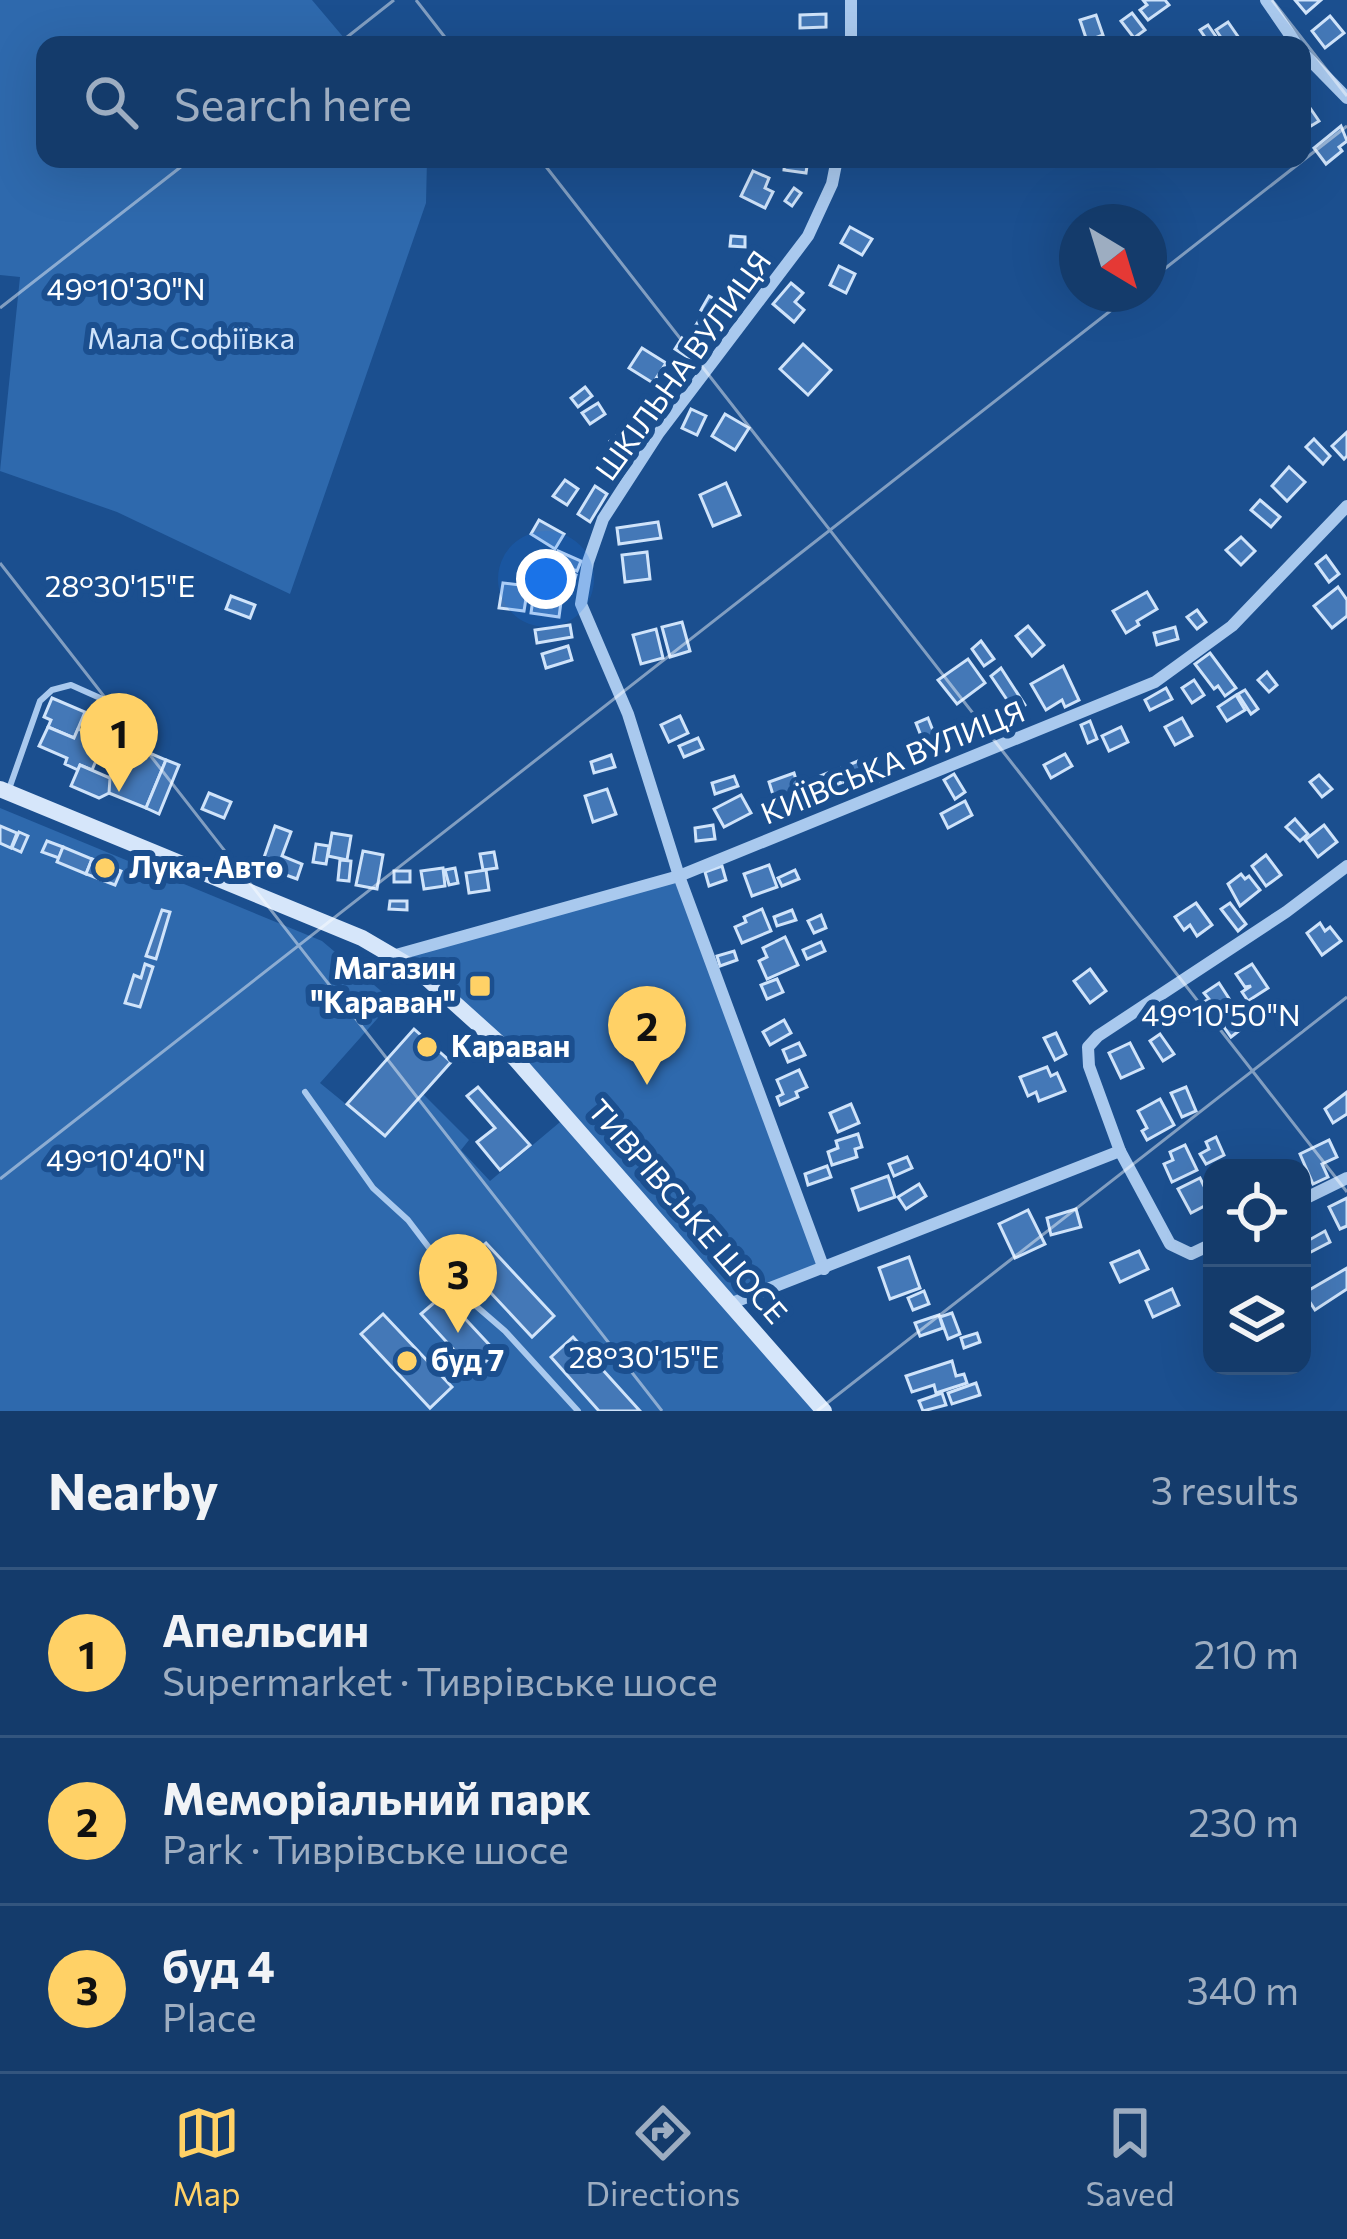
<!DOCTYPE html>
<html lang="en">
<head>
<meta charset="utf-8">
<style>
	body { margin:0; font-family:Commissioner,sans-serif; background:#214673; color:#f1f3f6 }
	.controls { position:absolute; right:36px; bottom:36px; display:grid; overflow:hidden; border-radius:24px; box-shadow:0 12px 48px #0002 }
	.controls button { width:108px; height:108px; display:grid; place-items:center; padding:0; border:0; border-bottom:3px solid #33557e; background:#143b6b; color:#f1f3f6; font:60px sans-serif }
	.compass { position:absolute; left:1059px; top:204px; width:108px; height:108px; border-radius:50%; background:#143b6b; box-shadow:0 12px 48px #0002; rotate:142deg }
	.you { position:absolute; left:546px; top:579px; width:42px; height:42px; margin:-30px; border:9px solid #fff; border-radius:50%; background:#1a73e8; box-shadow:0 0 0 18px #1a73e833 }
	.badge { display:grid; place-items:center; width:78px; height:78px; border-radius:50%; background:#ffd166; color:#111; font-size:39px; font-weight:700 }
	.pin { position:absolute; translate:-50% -99px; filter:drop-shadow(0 3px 6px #0008) }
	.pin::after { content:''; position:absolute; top:63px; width:42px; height:36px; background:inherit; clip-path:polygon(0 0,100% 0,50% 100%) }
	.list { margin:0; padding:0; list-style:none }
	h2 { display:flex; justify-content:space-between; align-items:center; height:156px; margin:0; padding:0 48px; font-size:51px }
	h2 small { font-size:39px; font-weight:400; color:#9dadc1 }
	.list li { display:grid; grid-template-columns:78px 1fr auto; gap:36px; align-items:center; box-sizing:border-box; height:168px; padding:0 48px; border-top:3px solid #33557e }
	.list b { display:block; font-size:45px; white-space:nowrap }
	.list p { margin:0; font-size:39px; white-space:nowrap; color:#9dadc1 }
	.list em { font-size:39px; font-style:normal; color:#9dadc1 }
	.icon { flex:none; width:66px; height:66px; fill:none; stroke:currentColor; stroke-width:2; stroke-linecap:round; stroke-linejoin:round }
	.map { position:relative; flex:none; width:1347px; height:1411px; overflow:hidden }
	.search { position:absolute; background:#143b6b; box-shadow:0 12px 48px #0002; left:36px; right:36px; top:36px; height:132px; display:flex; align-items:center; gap:30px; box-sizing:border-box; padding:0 42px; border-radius:24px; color:#9dadc1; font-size:45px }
	.sheet { height:660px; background:#143b6b }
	nav { display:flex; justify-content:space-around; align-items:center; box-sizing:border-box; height:168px; border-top:3px solid #33557e; background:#143b6b; font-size:33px; color:#9dadc1 }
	nav a { display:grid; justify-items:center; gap:6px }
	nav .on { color:#ffd166 }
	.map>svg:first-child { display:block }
</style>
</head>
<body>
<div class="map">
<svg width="1347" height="1411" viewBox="0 0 1347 1411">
	<rect width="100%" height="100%" fill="#1b4f8f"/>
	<g fill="#2e69ad">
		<polygon points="0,0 312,0 350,45 45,45 45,159 427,159 426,203 290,594 117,512 0,471 20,277 0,275"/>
		<polygon points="0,808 322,941 393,1001 320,1083 385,1136 423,1094 469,1140 461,1150 490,1181 566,1117 396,955 679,876 824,1269 734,1303 824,1411 0,1411"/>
	</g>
	<g fill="#4478b7" stroke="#cfe3fa" stroke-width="3">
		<polygon points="1143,0 1165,0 1169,5 1148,20 1140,10 1147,5"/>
		<polygon points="1295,0 1321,0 1306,13"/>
		<polygon points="1132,13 1145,30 1134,38 1121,21"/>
		<polygon points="826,14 826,27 800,28 800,15"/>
		<polygon points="1096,15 1103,35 1087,41 1080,20"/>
		<polygon points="1330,16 1344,33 1325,48 1312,31"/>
		<polygon points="1228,22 1239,38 1226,45 1216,30"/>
		<polygon points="1208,25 1217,38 1209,43 1200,30"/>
		<polygon points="1308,105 1319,121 1311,126 1302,111"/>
		<polygon points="1341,126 1347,141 1339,147 1342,151 1326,164 1314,148"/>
		<polygon points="785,159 808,159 806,173 784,170"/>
		<polygon points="753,171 769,178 765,188 773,192 765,208 741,196"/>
		<polygon points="794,188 801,193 792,206 785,201"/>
		<polygon points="850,227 872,239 862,255 841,243"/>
		<polygon points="731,236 745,237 745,247 730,246"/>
		<polygon points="748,257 766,266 758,282 741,274"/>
		<polygon points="839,266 855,274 846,293 830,285"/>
		<polygon points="791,283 803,293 795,302 804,310 794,322 773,304"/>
		<polygon points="709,296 728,307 720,321 701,310"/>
		<polygon points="703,314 723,325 716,337 696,325"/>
		<polygon points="682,338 699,350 692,360 675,349"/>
		<polygon points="803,344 831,370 808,395 780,369"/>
		<polygon points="642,348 666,363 653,383 629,368"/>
		<polygon points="585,387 592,396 578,407 571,398"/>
		<polygon points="598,403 605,414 590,424 582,413"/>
		<polygon points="691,409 706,416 697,435 682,428"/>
		<polygon points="725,414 749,428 735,450 712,436"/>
		<polygon points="625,429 638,445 623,458 610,441"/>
		<polygon points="1347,432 1347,456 1344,459 1332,446"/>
		<polygon points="1314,439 1330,456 1323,464 1306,447"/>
		<polygon points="1289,467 1305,482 1287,501 1272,486"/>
		<polygon points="565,480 578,489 567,505 553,496"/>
		<polygon points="726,483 740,515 713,526 700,495"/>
		<polygon points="595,486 607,494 590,522 578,514"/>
		<polygon points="1260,500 1280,517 1271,527 1251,510"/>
		<polygon points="539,520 564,534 555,549 531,534"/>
		<polygon points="658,522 661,538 619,544 617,528"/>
		<polygon points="1241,537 1255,551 1241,565 1226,550"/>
		<polygon points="558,551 581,561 577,571 554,562"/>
		<polygon points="647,552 650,579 625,582 622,555"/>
		<polygon points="1326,556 1339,574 1329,582 1316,564"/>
		<polygon points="567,572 576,575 571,593 562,590"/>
		<polygon points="503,583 528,586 524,611 499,608"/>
		<polygon points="1338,587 1347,600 1347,616 1332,628 1314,606"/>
		<polygon points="1147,592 1157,609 1137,621 1139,625 1126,633 1113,611"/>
		<polygon points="231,596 255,605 250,618 226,609"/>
		<polygon points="533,599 561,602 559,617 531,613"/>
		<polygon points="1197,610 1206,622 1197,629 1187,617"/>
		<polygon points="682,622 690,651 670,657 662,627"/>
		<polygon points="570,625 572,637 537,643 535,630"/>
		<polygon points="1028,626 1044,645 1032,656 1016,636"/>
		<polygon points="1175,627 1178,639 1157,645 1154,633"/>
		<polygon points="656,629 663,658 641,664 633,635"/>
		<polygon points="981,641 994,659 984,666 972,649"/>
		<polygon points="568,646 572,660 546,668 542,654"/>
		<polygon points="1210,653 1236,688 1225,696 1218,686 1214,689 1195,664"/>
		<polygon points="968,659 985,683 957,704 938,680"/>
		<polygon points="1063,666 1079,700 1065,707 1062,700 1046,710 1031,684"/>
		<polygon points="1001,668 1025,705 1016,713 991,676"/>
		<polygon points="1267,672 1277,685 1269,692 1258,680"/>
		<polygon points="1194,680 1204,695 1192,703 1182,688"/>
		<polygon points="1166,688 1172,699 1150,710 1145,700"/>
		<polygon points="1245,690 1258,709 1251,714 1238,694"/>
		<polygon points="1236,695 1245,710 1227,721 1218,707"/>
		<polygon points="52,698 85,712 74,738 48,727 51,720 44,717"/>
		<polygon points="680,716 688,733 669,742 661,725"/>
		<polygon points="928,718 937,741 925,746 916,723"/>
		<polygon points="1182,718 1192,736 1175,745 1165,727"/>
		<polygon points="1090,721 1097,739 1088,743 1081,725"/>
		<polygon points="48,727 74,738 78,729 112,744 106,759 98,756 92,770 80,765 78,770 65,764 67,758 39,746"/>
		<polygon points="1121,727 1128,742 1109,751 1102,736"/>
		<polygon points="698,738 703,749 684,757 679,746"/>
		<polygon points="121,750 142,758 145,751 166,760 146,808 109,793 106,786"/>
		<polygon points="1065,754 1072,766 1051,778 1044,765"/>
		<polygon points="611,755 615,767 594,773 591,762"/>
		<polygon points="166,760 179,765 159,814 146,808"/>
		<polygon points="858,761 865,777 845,785 839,769"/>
		<polygon points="873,761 882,780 872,785 863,765"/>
		<polygon points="80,765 110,778 109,793 99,798 71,786"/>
		<polygon points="835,770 841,783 825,789 820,776"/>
		<polygon points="794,773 799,790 774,798 769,782"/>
		<polygon points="954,774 965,792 955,799 944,780"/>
		<polygon points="1319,775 1332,789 1322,797 1310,782"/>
		<polygon points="734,776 738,786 715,794 712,783"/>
		<polygon points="607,789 616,814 593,822 585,796"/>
		<polygon points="209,793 231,802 224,818 202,809"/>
		<polygon points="741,795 751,813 724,827 714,809"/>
		<polygon points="965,801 972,815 948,828 941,814"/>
		<polygon points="1295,819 1308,834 1300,841 1286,827"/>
		<polygon points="713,825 715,839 696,841 695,828"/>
		<polygon points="1324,825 1337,842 1318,857 1305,840"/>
		<polygon points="0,826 17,833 11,848 0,843"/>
		<polygon points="275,826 291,832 282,856 302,864 297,879 261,866"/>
		<polygon points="19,832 28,836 21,852 12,848"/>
		<polygon points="332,833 351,836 347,860 328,856"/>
		<polygon points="47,841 63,847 59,858 42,852"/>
		<polygon points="316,844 329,846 326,864 313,862"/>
		<polygon points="63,847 92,859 86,874 57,862"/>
		<polygon points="363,851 383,855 377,889 356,885"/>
		<polygon points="494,852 497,868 483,870 480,854"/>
		<polygon points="1266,855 1281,875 1266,886 1252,866"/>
		<polygon points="92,859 121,871 115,885 86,874"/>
		<polygon points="340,860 351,861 349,881 338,880"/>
		<polygon points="769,865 777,887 752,896 744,874"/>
		<polygon points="722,866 726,880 709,886 705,872"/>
		<polygon points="443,868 445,886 424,889 421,871"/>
		<polygon points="455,868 458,883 449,885 445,870"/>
		<polygon points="486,870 489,890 469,893 466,873"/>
		<polygon points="795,870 799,879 782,886 778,878"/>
		<rect x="394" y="871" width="16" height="11"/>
		<polygon points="1241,874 1245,879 1249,876 1260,890 1240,906 1228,884"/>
		<polygon points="390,901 407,901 407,910 389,909"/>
		<polygon points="1196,903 1212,925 1197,936 1190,925 1184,930 1175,917"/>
		<polygon points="1230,903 1246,924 1238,931 1221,909"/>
		<polygon points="762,909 771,931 742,943 735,927 746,922 744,917"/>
		<polygon points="162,910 170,912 156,959 146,956"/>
		<polygon points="792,910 796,920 777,926 774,917"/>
		<polygon points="821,915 826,928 814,933 808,921"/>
		<polygon points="1320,923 1325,931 1330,927 1341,941 1322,955 1307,933"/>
		<polygon points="785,937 798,965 767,979 759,961 767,957 763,948"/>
		<polygon points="821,942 825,951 807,959 803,950"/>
		<polygon points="734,951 737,960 720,966 717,956"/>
		<polygon points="145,964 153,967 140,1007 125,1003 134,975 141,978"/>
		<polygon points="1252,964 1268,988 1248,1001 1242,992 1251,986 1245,987 1236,974"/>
		<polygon points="1090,969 1106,991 1090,1003 1074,981"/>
		<polygon points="777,979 783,992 767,999 761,985"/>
		<polygon points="1219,983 1232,1003 1211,1017 1202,1003 1209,999 1204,993"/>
		<polygon points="1237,1017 1244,1027 1231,1037 1224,1027"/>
		<polygon points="784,1020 791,1033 770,1045 763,1032"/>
		<polygon points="414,1029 451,1062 385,1136 347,1104"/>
		<polygon points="1056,1033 1066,1054 1055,1060 1044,1038"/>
		<polygon points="1160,1034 1174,1054 1163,1061 1150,1041"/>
		<polygon points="799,1043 805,1055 788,1062 783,1050"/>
		<polygon points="1130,1043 1143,1068 1121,1078 1109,1053"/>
		<polygon points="1047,1067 1051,1076 1057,1073 1065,1091 1039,1101 1036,1092 1028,1096 1020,1077"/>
		<polygon points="799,1070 807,1087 796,1092 798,1097 780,1105 777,1097 783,1094 777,1080"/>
		<polygon points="478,1087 530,1145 500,1170 477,1142 495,1128 467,1096"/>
		<polygon points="1186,1087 1196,1111 1182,1117 1171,1093"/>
		<polygon points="1347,1092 1347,1114 1333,1123 1325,1109"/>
		<polygon points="1160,1099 1174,1125 1147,1140 1142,1131 1147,1128 1138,1111"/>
		<polygon points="851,1104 859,1123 838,1132 830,1113"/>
		<polygon points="858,1134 862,1147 855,1149 857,1157 832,1165 828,1152 838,1148 836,1141"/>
		<polygon points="1216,1137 1224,1155 1206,1164 1200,1154 1209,1149 1206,1142"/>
		<polygon points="1329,1140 1337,1157 1322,1164 1328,1177 1313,1184 1300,1154"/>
		<polygon points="1185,1145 1197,1170 1172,1182 1164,1164 1173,1160 1170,1152"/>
		<polygon points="907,1157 912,1168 894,1176 889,1164"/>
		<polygon points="827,1166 831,1177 808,1185 805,1174"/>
		<polygon points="888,1176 895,1197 859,1210 852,1189"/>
		<polygon points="1200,1178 1212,1202 1191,1213 1178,1189"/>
		<polygon points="919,1184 926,1196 906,1209 898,1197"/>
		<polygon points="1347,1198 1347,1226 1340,1229 1329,1207"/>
		<polygon points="1076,1209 1081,1227 1051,1235 1047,1218"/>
		<polygon points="1028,1210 1045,1244 1015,1258 999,1224"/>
		<polygon points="1325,1231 1330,1242 1307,1254 1302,1244"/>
		<polygon points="486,1243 554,1316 532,1337 463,1263"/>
		<polygon points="1139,1251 1148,1269 1120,1282 1111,1263"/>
		<polygon points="909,1257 920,1288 890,1299 879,1268"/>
		<polygon points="1347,1268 1347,1289 1315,1310 1304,1293"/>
		<polygon points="1172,1289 1179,1305 1153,1317 1146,1301"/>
		<polygon points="924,1291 929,1304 913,1310 908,1298"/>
		<polygon points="443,1295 496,1352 474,1372 421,1314"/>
		<polygon points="952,1313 960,1334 948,1339 940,1317"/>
		<polygon points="383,1314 452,1387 430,1408 361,1334"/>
		<polygon points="939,1315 943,1328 920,1336 915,1323"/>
		<polygon points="977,1333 980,1342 964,1348 961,1338"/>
		<polygon points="573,1337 640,1411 599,1411 551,1357"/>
		<polygon points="952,1361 956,1376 964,1374 967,1383 936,1393 934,1385 912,1392 906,1376"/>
		<polygon points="976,1383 980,1395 952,1404 948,1393"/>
		<polygon points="942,1393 946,1405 923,1411 919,1401"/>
	</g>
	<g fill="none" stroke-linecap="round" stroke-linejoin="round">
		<g stroke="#a9c9ee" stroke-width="6">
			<polyline points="9,789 40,701 52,690 71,685 118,706 122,718 117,738"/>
			<polyline points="305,1092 373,1188 408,1220 468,1299 505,1331 578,1411"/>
		</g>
		<g stroke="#a9c9ee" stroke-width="12">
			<polyline points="1266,0 1297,45"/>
			<polyline points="851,45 851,0"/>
			<polyline points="1302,52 1347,98"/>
			<polyline points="396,955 679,876 1155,682 1232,626 1347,506"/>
			<polyline points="1302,1200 1347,1178"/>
			<polyline points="1212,1244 1191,1254 1170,1244 1120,1151 1089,1066 1088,1047 1098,1036 1286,912 1347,866"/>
			<polyline points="824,1269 679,876 628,714 581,604 588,562 603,519 658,434 808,236 832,184 837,159"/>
			<polyline points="732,1303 1120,1151"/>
		</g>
		<polyline stroke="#d6e6fa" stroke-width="16" points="0,789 362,938 420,972 510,1053 824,1411"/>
	</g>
	<path fill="none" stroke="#fff" stroke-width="3" stroke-opacity="0.45" d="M416 0 451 45M1272 0 1347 96M337 45 394 0M540 159 1347 1192M1149 281 1347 126M0 308 191 159M0 563 662 1411M0 1179 1132 294M817 1411 1347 997"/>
	<g fill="#ffd166" stroke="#1b4f8f" stroke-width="4.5">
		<circle cx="105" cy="868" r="12"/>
		<rect x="468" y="974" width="24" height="24" rx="6"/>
		<circle cx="427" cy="1047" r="12"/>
		<circle cx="407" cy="1361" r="12"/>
	</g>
	<g text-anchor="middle" stroke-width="12" stroke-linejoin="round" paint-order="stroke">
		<g font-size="30" fill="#cfe3fa" stroke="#1b4f8f">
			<text x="191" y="349">Мала Софіївка</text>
		</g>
		<g font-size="30" fill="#fff" stroke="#1b4f8f">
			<text transform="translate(684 366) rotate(-54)" y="10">ШКІЛЬНА ВУЛИЦЯ</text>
			<text transform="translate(893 763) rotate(-22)" y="10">КИЇВСЬКА ВУЛИЦЯ</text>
			<text transform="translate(687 1212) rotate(49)" y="10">ТИВРІВСЬКЕ ШОСЕ</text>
		</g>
		<g font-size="30" font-weight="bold" fill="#fff" stroke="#1b4f8f" text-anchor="start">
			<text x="129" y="878">Лука-Авто</text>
			<text x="456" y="979" text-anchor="end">Магазин<tspan x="456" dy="34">"Караван"</tspan></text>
			<text x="451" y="1057">Караван</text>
			<text x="431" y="1371">буд 7</text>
		</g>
	</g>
	<g font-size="30" text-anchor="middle" fill="#fff" stroke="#1b4f8f" stroke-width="12" stroke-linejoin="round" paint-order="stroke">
		<text x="126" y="300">49°10'30"N</text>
		<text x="120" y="597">28°30'15"E</text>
		<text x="1221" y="1026">49°10'50"N</text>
		<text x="126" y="1171">49°10'40"N</text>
		<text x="644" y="1368">28°30'15"E</text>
	</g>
</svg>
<div class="controls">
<button><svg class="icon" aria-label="locate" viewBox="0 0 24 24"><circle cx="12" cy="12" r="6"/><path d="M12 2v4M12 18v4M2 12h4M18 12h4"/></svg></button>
<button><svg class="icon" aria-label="layers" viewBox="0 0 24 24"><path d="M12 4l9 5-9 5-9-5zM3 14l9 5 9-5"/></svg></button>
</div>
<svg class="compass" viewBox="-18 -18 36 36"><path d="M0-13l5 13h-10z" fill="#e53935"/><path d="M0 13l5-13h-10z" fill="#9dadc1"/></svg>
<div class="you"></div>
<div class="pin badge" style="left:119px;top:792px">1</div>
<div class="pin badge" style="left:647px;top:1085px">2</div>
<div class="pin badge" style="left:458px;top:1333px">3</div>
<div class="search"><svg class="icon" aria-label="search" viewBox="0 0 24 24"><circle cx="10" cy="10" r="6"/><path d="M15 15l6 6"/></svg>Search here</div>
</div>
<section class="sheet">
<h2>Nearby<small>3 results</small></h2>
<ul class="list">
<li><span class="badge">1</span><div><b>Апельсин</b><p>Supermarket · Тиврівське шосе</p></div><em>210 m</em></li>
<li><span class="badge">2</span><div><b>Меморіальний парк</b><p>Park · Тиврівське шосе</p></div><em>230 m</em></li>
<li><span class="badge">3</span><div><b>буд 4</b><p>Place</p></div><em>340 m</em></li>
</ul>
</section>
<nav>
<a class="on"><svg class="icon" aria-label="map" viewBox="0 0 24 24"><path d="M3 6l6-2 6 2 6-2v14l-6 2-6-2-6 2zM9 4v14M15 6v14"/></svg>Map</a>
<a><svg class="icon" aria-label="directions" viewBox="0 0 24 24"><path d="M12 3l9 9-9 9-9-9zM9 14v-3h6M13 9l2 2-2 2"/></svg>Directions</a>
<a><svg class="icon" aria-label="saved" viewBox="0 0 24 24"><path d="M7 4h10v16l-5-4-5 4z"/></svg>Saved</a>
</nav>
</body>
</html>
